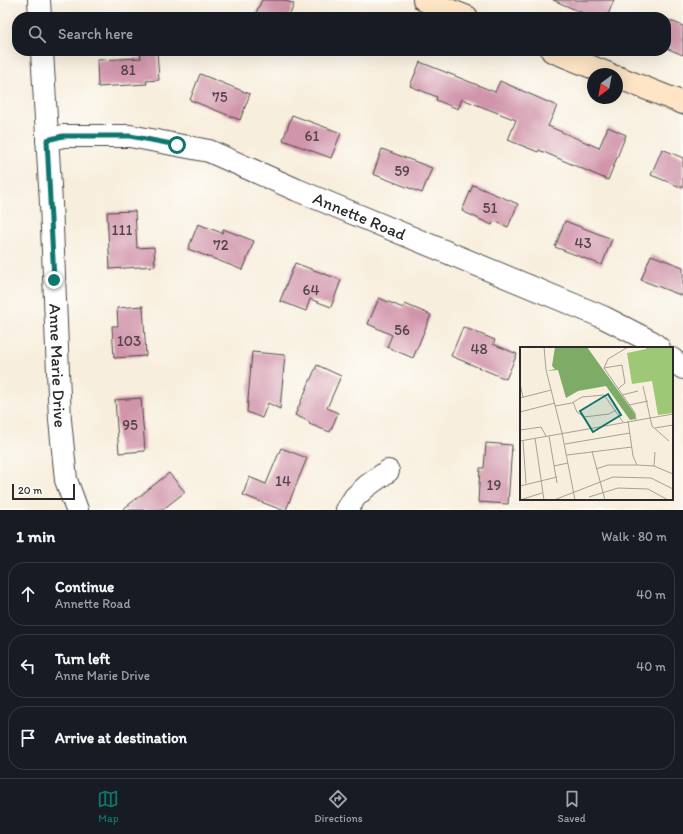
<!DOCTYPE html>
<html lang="en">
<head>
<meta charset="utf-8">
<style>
	body { margin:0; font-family:Itim,sans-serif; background:#20242c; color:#f1f3f6 }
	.compass { position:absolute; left:587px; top:68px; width:36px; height:36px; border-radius:50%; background:#171b24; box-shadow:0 4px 16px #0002; rotate:212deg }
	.scale { position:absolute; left:12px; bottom:10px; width:63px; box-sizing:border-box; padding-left:4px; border:2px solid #2b2b2b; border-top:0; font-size:11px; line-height:14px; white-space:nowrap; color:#2b2b2b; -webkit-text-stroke:3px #fdfcf7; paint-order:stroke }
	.stop { position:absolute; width:12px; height:12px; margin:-9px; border:3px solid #0f766e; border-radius:50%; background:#fff }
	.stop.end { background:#0f766e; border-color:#fff; box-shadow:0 1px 4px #0008 }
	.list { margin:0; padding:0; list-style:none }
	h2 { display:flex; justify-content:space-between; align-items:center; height:52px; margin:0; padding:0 16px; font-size:17px }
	h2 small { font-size:13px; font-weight:400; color:#9ea1a6 }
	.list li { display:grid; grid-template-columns:26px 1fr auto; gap:12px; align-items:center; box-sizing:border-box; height:64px; margin:0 8px 8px; padding:0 8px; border:1px solid #363941; border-radius:16px }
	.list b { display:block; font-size:15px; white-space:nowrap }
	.list p { margin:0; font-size:13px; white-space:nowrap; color:#9ea1a6 }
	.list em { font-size:13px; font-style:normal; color:#9ea1a6 }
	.icon { flex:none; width:22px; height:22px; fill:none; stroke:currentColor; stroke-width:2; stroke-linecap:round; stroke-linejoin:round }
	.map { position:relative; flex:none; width:683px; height:510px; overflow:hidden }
	.search { position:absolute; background:#171b24; box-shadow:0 4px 16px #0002; left:12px; right:12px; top:12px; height:44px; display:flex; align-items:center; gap:10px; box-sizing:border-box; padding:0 14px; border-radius:16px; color:#9ea1a6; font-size:15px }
	.sheet { height:268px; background:#171b24 }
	nav { display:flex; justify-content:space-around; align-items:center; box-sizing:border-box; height:56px; border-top:1px solid #363941; background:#171b24; font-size:11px; color:#9ea1a6 }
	nav a { display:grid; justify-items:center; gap:2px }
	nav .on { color:#0f766e }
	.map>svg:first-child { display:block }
</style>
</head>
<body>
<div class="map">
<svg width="683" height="510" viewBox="0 0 683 510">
	<rect width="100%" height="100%" fill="#fdfcf7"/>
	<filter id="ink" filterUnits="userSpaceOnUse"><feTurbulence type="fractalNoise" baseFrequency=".025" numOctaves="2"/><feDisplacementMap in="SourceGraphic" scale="8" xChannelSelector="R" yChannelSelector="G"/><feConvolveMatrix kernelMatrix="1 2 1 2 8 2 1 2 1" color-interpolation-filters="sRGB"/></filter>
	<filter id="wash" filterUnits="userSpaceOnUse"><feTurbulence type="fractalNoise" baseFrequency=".012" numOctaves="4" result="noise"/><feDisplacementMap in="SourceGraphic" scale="16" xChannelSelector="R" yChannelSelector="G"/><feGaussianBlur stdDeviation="0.9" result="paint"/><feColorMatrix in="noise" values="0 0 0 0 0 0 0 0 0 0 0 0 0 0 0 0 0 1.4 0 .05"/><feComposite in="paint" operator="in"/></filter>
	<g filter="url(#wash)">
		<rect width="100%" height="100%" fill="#f8eedd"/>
		<g id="blocks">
			<g fill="#d195ab">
				<polygon points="262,0 284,0 294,4 289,17 254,17"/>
				<polygon points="553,0 614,0 607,17 592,17"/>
				<polygon points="666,19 683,26 683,55 666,48"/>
				<polygon points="140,51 157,51 159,80 146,81 147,84 98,87 97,60 141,58"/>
				<polygon points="420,62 495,92 500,81 557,106 548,126 599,148 608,127 626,135 608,180 539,150 538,152 508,140 516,120 462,99 458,109 436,100 437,97 410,86"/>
				<polygon points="200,74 250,94 240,120 190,100"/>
				<polygon points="292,115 341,133 331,158 283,140"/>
				<polygon points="382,149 432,168 422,193 373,174"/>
				<polygon points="662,149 683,158 683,188 651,175"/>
				<polygon points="473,185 518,204 508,227 494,221 492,225 462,211"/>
				<polygon points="135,211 137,248 154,247 155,266 110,269 107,212"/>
				<polygon points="565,221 612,239 602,265 555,247"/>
				<polygon points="198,224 222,233 223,229 254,241 243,270 188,249"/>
				<polygon points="651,255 683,267 683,296 641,280"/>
				<polygon points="295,263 341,280 331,307 310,299 306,311 280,301"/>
				<polygon points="379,298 403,308 405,304 431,315 413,358 387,347 392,335 368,324"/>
				<polygon points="143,306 146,356 114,358 112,326 118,326 117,308"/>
				<polygon points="463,327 495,340 493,344 517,354 506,379 451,356"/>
				<polygon points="252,352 285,355 280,409 268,403 262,418 247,412"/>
				<polygon points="317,365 341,376 327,408 338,413 330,432 309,424 310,422 295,415"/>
				<polygon points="141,398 145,451 119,453 115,400"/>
				<polygon points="486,443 512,445 508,504 478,502 480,468 484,468"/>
				<polygon points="281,448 307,458 286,510 282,510 243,495 249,477 266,484"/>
				<polygon points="169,473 185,492 162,510 122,510"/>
			</g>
		</g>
	</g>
	<g filter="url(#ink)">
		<use href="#blocks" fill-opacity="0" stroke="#4a4846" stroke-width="1"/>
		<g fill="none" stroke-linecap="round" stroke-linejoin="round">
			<g stroke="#4a4846" stroke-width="24">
				<g id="street">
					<polyline points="39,0 40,17"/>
					<path id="s1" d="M42 51 51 203 60 420 66 480 77 510"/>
					<path id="s2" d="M47 140 63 136H130L209 151 297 190 603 317 652 342 659 348"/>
					<polyline points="672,359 683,368"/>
					<polyline points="347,510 355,497 367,486 388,471"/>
				</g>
			</g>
			<g stroke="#4a4846" stroke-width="24">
				<g id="secondary">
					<polyline points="424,0 467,17"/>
					<polyline points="552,51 609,74"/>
					<polyline points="617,77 683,103"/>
				</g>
			</g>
			<use href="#street" stroke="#fff" stroke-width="22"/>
			<use href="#secondary" stroke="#fde5c5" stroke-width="22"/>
		</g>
	</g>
	<g fill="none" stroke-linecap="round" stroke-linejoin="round" filter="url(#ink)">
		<polyline stroke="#0f766e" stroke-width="5" points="54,280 47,140 63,136 130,136 177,145"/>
	</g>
	<g text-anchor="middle" stroke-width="3.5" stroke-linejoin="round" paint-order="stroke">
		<g font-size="15" fill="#54464b">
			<text x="128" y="75">81</text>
			<text x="220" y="102">75</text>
			<text x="312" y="141">61</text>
			<text x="402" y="176">59</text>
			<text x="490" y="213">51</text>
			<text x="122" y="235">111</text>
			<text x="583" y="248">43</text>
			<text x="221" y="250">72</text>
			<text x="311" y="295">64</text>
			<text x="402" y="335">56</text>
			<text x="129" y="346">103</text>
			<text x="479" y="354">48</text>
			<text x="130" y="430">95</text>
			<text x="283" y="486">14</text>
			<text x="494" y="490">19</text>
		</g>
		<g font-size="17" fill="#2b2b2b" stroke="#fdfcf7">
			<text dy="6" stroke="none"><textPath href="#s2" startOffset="328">Annette Road</textPath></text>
			<text dy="6" stroke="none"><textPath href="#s1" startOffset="315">Anne Marie Drive</textPath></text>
		</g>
	</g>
	<g transform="translate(520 347)">
		<rect width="153" height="153" fill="#f8eedd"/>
		<path d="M126 0H153V66L138 68 132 34 112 37 107 6 126 2Z" fill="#9dc875"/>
		<path d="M35 0H67L115 67V72L110 73 86 39 58 44 46 51 38 23 27 24 35 22 32 19Z" fill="#7eac66"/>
		<path fill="none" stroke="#a6a096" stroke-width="1" d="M24 0 26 23 42 86 55 153M108 0 88 12 84 21 115 66 116 73M84 21 102 18 105 36 98 42M0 37 3 50M123 39 132 79 149 94M102 48 118 44M0 51 31 43M53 55 57 65 64 70 89 67 96 63M109 58 128 54M35 59 52 56 62 50 84 48 103 75M0 65 35 56M108 74 113 109 117 118M135 81 153 78M0 83 21 80 26 89M29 89 37 136M15 91 24 153M3 93 6 136M0 94 153 67M45 97 110 86M72 104 85 153M47 108 112 100M34 119 48 116M134 119 135 105M76 122 88 118H117L134 119 153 127M0 139 37 130M69 150 98 141 128 142 148 153M0 153 22 146M34 153 93 130 131 131 153 142"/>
		<path fill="#0f766e" fill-opacity="0.15" stroke="#0f766e" stroke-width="2" d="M88 47 101 68 73 85 60 64Z"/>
		<rect width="153" height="153" fill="none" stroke="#2b2b2b" stroke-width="2"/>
	</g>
</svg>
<svg class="compass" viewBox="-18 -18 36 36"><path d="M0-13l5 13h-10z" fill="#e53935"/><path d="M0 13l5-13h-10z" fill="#9ea1a6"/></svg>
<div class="scale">20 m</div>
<div class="stop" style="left:177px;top:145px"></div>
<div class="stop end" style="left:54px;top:280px"></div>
<div class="search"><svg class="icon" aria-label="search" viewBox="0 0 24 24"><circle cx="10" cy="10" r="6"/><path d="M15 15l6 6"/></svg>Search here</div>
</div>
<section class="sheet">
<h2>1 min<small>Walk · 80 m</small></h2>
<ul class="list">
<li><svg class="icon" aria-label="ahead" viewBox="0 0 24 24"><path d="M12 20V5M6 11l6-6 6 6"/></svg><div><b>Continue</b><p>Annette Road</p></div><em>40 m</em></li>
<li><svg class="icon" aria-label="left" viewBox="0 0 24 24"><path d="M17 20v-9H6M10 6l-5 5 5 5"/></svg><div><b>Turn left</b><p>Anne Marie Drive</p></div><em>40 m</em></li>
<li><svg class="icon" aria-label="arrive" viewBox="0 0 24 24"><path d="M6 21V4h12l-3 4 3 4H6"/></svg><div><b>Arrive at destination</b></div></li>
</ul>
</section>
<nav>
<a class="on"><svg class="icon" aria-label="map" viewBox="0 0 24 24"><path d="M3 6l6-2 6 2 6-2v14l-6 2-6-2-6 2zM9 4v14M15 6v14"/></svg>Map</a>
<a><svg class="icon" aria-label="directions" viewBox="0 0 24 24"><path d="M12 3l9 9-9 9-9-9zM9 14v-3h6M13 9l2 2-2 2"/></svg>Directions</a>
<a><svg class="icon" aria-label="saved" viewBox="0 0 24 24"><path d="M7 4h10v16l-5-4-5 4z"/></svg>Saved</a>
</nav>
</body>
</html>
